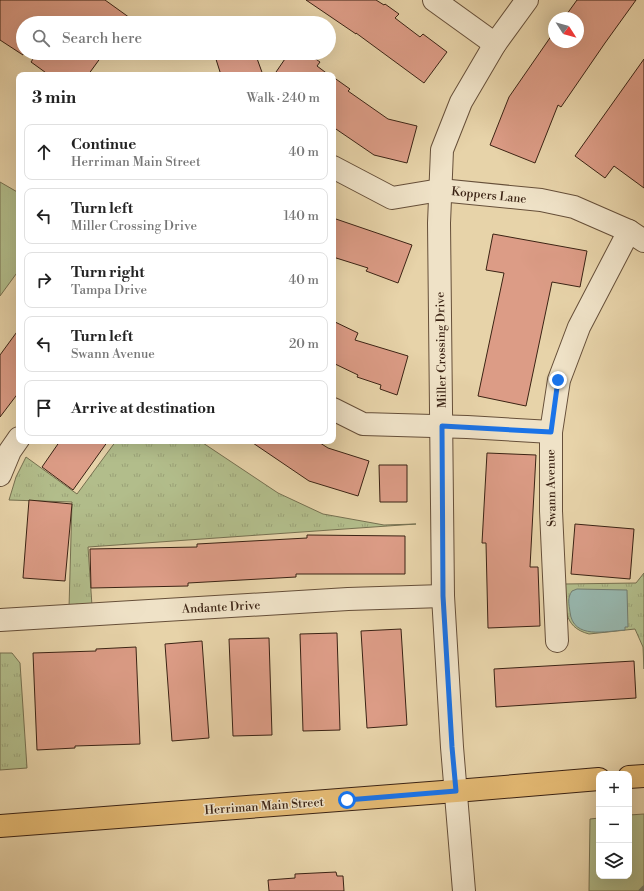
<!DOCTYPE html>
<html lang="en">
<head>
<meta charset="utf-8">
<style>
	body { margin:0; font-family:"Libre Bodoni",serif; background:#f6f6f6; color:#222 }
	.controls { position:absolute; right:12px; bottom:12px; display:grid; overflow:hidden; border-radius:8px; box-shadow:0 4px 16px #0002 }
	.controls button { width:36px; height:36px; display:grid; place-items:center; padding:0; border:0; border-bottom:1px solid #e0e0e0; background:#fff; color:#222; font:20px sans-serif }
	.compass { position:absolute; left:548px; top:12px; width:36px; height:36px; border-radius:50%; background:#fff; box-shadow:0 4px 16px #0002; rotate:126deg }
	.stop { position:absolute; width:12px; height:12px; margin:-9px; border:3px solid #1a73e8; border-radius:50%; background:#fff }
	.stop.end { background:#1a73e8; border-color:#fff; box-shadow:0 1px 4px #0008 }
	.list { margin:0; padding:0; list-style:none }
	h2 { display:flex; justify-content:space-between; align-items:center; height:52px; margin:0; padding:0 16px; font-size:17px }
	h2 small { font-size:13px; font-weight:400; color:#767676 }
	.list li { display:grid; grid-template-columns:26px 1fr auto; gap:12px; align-items:center; box-sizing:border-box; height:56px; margin:0 8px 8px; padding:0 8px; border:1px solid #e0e0e0; border-radius:8px }
	.list b { display:block; font-size:15px; white-space:nowrap }
	.list p { margin:0; font-size:13px; white-space:nowrap; color:#767676 }
	.list em { font-size:13px; font-style:normal; color:#767676 }
	.icon { flex:none; width:22px; height:22px; fill:none; stroke:currentColor; stroke-width:2; stroke-linecap:round; stroke-linejoin:round }
	.map { position:relative; flex:none; width:644px; height:891px; overflow:hidden }
	.search { position:absolute; background:#fff; box-shadow:0 4px 16px #0002; left:16px; top:16px; width:320px; height:44px; display:flex; align-items:center; gap:10px; box-sizing:border-box; padding:0 14px; border-radius:22px; color:#767676; font-size:15px }
	.panel { position:absolute; background:#fff; box-shadow:0 4px 16px #0002; left:16px; top:72px; width:320px; height:372px; border-radius:8px }
	.map>svg:first-child { display:block }
</style>
</head>
<body>
<div class="map">
<svg width="644" height="891" viewBox="0 0 644 891">
	<defs>
		<pattern id="park-tufts" width="24" height="20" patternUnits="userSpaceOnUse"><rect width="24" height="20" fill="#b2bd8b"/><path d="M3 7l-1-3M5 7V3M7 7l1-3M15 17l-1-3M17 17v-4M19 17l1-3" fill="none" stroke="#9aa277"/></pattern>
	</defs>
	<rect width="100%" height="100%" fill="#e7d3a9"/>
	<filter id="stains"><feTurbulence type="fractalNoise" baseFrequency=".005" numOctaves="4"/><feColorMatrix values="0 0 0 0 .2 0 0 0 0 .09 0 0 0 0 .02 0 0 0 .5 -.17"/></filter>
	<radialGradient id="worn" r=".72"><stop offset=".6" stop-color="#630" stop-opacity="0"/><stop offset="1" stop-color="#630" stop-opacity=".3"/></radialGradient>
	<g fill="#b2bd8b" stroke="#767050">
		<polygon points="0,182 19,193 19,270 0,296"/>
		<polygon points="644,814 644,891 589,891 590,819 599,818 599,876 629,876 629,815"/>
	</g>
	<g fill="url(#park-tufts)" stroke="#767050">
		<polygon points="116,441 200,441 278,493 323,514 384,525 416,524 88,547 92,606 69,608 72,502 9,500 16,477 26,457 77,494"/>
		<path d="M644 573V669L643 647 635 629 589 634C562 627 566 606 564 584L636 583Z"/>
		<polygon points="0,653 12,653 20,663 27,768 0,770"/>
	</g>
	<path fill="#97b7ae" stroke="#727c70" d="M577 589 627 590 628 627H625V630C606 631 573 640 570 612 569 604 567 598 572 591Z"/>
	<g fill="none" stroke-linecap="round" stroke-linejoin="round">
		<polyline stroke="#727c70" stroke-width="5" points="641,891 644,888"/>
	</g>
	<g fill="#dc9c86" stroke="#3b2314">
		<polygon points="0,0 105,0 137,23 23,23 23,55 0,40"/>
		<polygon points="306,0 376,0 384,5 385,4 399,14 395,18 420,37 423,34 447,52 424,83 356,33 356,34"/>
		<polygon points="577,0 636,0 605,43 561,107 558,105 535,163 490,145 509,97 554,32 554,42 578,42 578,18 564,18"/>
		<polygon points="37,53 104,53 88,75 49,75 31,62"/>
		<polygon points="214,53 255,53 263,75 221,75"/>
		<polygon points="289,53 307,53 320,62 317,66 329,75 274,75"/>
		<polygon points="644,59 644,188 614,166 605,178 575,156"/>
		<polygon points="333,77 350,89 348,91 388,119 417,126 407,163 374,155 333,127"/>
		<polygon points="333,218 412,245 398,283 366,271 368,268 333,257"/>
		<polygon points="493,234 587,251 580,287 552,282 526,406 478,396 504,273 486,270"/>
		<polygon points="333,321 358,333 355,340 408,356 397,395 380,389 381,385 357,377 358,375 333,363"/>
		<polygon points="19,329 19,392 0,417 0,355"/>
		<polygon points="60,441 108,441 73,490 42,467"/>
		<polygon points="250,441 317,441 328,448 369,461 358,496 309,481"/>
		<polygon points="487,453 536,455 530,567 538,567 540,626 488,628 486,543 482,543"/>
		<polygon points="379,465 407,465 407,502 380,502"/>
		<polygon points="29,500 72,504 65,581 23,578"/>
		<polygon points="575,524 634,529 630,579 571,574"/>
		<polygon points="307,535 405,536 405,574 296,574 296,577 188,583 188,586 91,588 90,549 197,547 197,544 307,538"/>
		<polygon points="401,629 407,725 367,728 361,631"/>
		<polygon points="337,633 340,730 303,731 300,634"/>
		<polygon points="269,638 272,735 233,736 229,639"/>
		<polygon points="202,641 209,738 172,741 165,644"/>
		<polygon points="136,647 140,744 75,746 75,748 37,750 33,653 96,651 96,649"/>
		<polygon points="634,661 636,698 496,707 494,669"/>
		<polygon points="336,872 337,876 343,876 344,891 269,891 268,880 295,878 295,874"/>
	</g>
	<g fill="none" stroke-linecap="round" stroke-linejoin="round">
		<g stroke="#664f39" stroke-width="24">
			<g id="minor">
				<polyline points="434,0 495,44"/>
				<polyline points="333,167 392,198 440,190 541,200 574,207 629,231 644,241"/>
				<polyline points="333,409 363,424 467,427 551,432"/>
				<polyline points="0,475 10,451 19,438"/>
				<polyline points="0,620 348,599 443,596"/>
				<polyline points="557,641 551,511 551,432 559,380 579,327 629,231"/>
				<polyline points="464,891 452,747 443,596 439,223 442,150 461,102 495,44 527,0"/>
			</g>
		</g>
		<g stroke="#3b2314" stroke-width="24">
			<g id="major">
				<polyline points="629,777 644,776"/>
				<polyline points="0,826 456,791 599,779"/>
			</g>
		</g>
		<use href="#minor" stroke="#efe2c7" stroke-width="22"/>
		<use href="#major" stroke="#e4ba74" stroke-width="22"/>
	</g>
	<g fill="none" stroke-linecap="round" stroke-linejoin="round">
		<polyline stroke="#1a73e8" stroke-width="5" points="347,800 456,791 452,747 443,596 442,426 551,432 558,380"/>
	</g>
	<g text-anchor="middle" stroke-width="3" stroke-linejoin="round" paint-order="stroke">
		<g font-size="12" fill="#3b2314" stroke="#efe2c7">
			<text transform="translate(489 195) rotate(6)" y="4">Koppers Lane</text>
			<text transform="translate(441 350) rotate(-91)" y="4">Miller Crossing Drive</text>
			<text transform="translate(551 488) rotate(-91)" y="4">Swann Avenue</text>
			<text transform="translate(221 607) rotate(-3)" y="4">Andante Drive</text>
			<text transform="translate(264 806) rotate(-4)" y="4">Herriman Main Street</text>
		</g>
	</g>
	<rect width="100%" height="100%" filter="url(#stains)"/>
	<rect width="100%" height="100%" fill="url(#worn)"/>
</svg>
<div class="controls">
<button>+</button>
<button>−</button>
<button><svg class="icon" aria-label="layers" viewBox="0 0 24 24"><path d="M12 4l9 5-9 5-9-5zM3 14l9 5 9-5"/></svg></button>
</div>
<svg class="compass" viewBox="-18 -18 36 36"><path d="M0-13l5 13h-10z" fill="#e53935"/><path d="M0 13l5-13h-10z" fill="#767676"/></svg>
<div class="stop" style="left:347px;top:800px"></div>
<div class="stop end" style="left:558px;top:380px"></div>
<div class="search"><svg class="icon" aria-label="search" viewBox="0 0 24 24"><circle cx="10" cy="10" r="6"/><path d="M15 15l6 6"/></svg>Search here</div>
<section class="panel">
<h2>3 min<small>Walk · 240 m</small></h2>
<ul class="list">
<li><svg class="icon" aria-label="ahead" viewBox="0 0 24 24"><path d="M12 20V5M6 11l6-6 6 6"/></svg><div><b>Continue</b><p>Herriman Main Street</p></div><em>40 m</em></li>
<li><svg class="icon" aria-label="left" viewBox="0 0 24 24"><path d="M17 20v-9H6M10 6l-5 5 5 5"/></svg><div><b>Turn left</b><p>Miller Crossing Drive</p></div><em>140 m</em></li>
<li><svg class="icon" aria-label="right" viewBox="0 0 24 24"><path d="M7 20v-9h11M14 6l5 5-5 5"/></svg><div><b>Turn right</b><p>Tampa Drive</p></div><em>40 m</em></li>
<li><svg class="icon" aria-label="left" viewBox="0 0 24 24"><path d="M17 20v-9H6M10 6l-5 5 5 5"/></svg><div><b>Turn left</b><p>Swann Avenue</p></div><em>20 m</em></li>
<li><svg class="icon" aria-label="arrive" viewBox="0 0 24 24"><path d="M6 21V4h12l-3 4 3 4H6"/></svg><div><b>Arrive at destination</b></div></li>
</ul>
</section>
</div>
</body>
</html>
